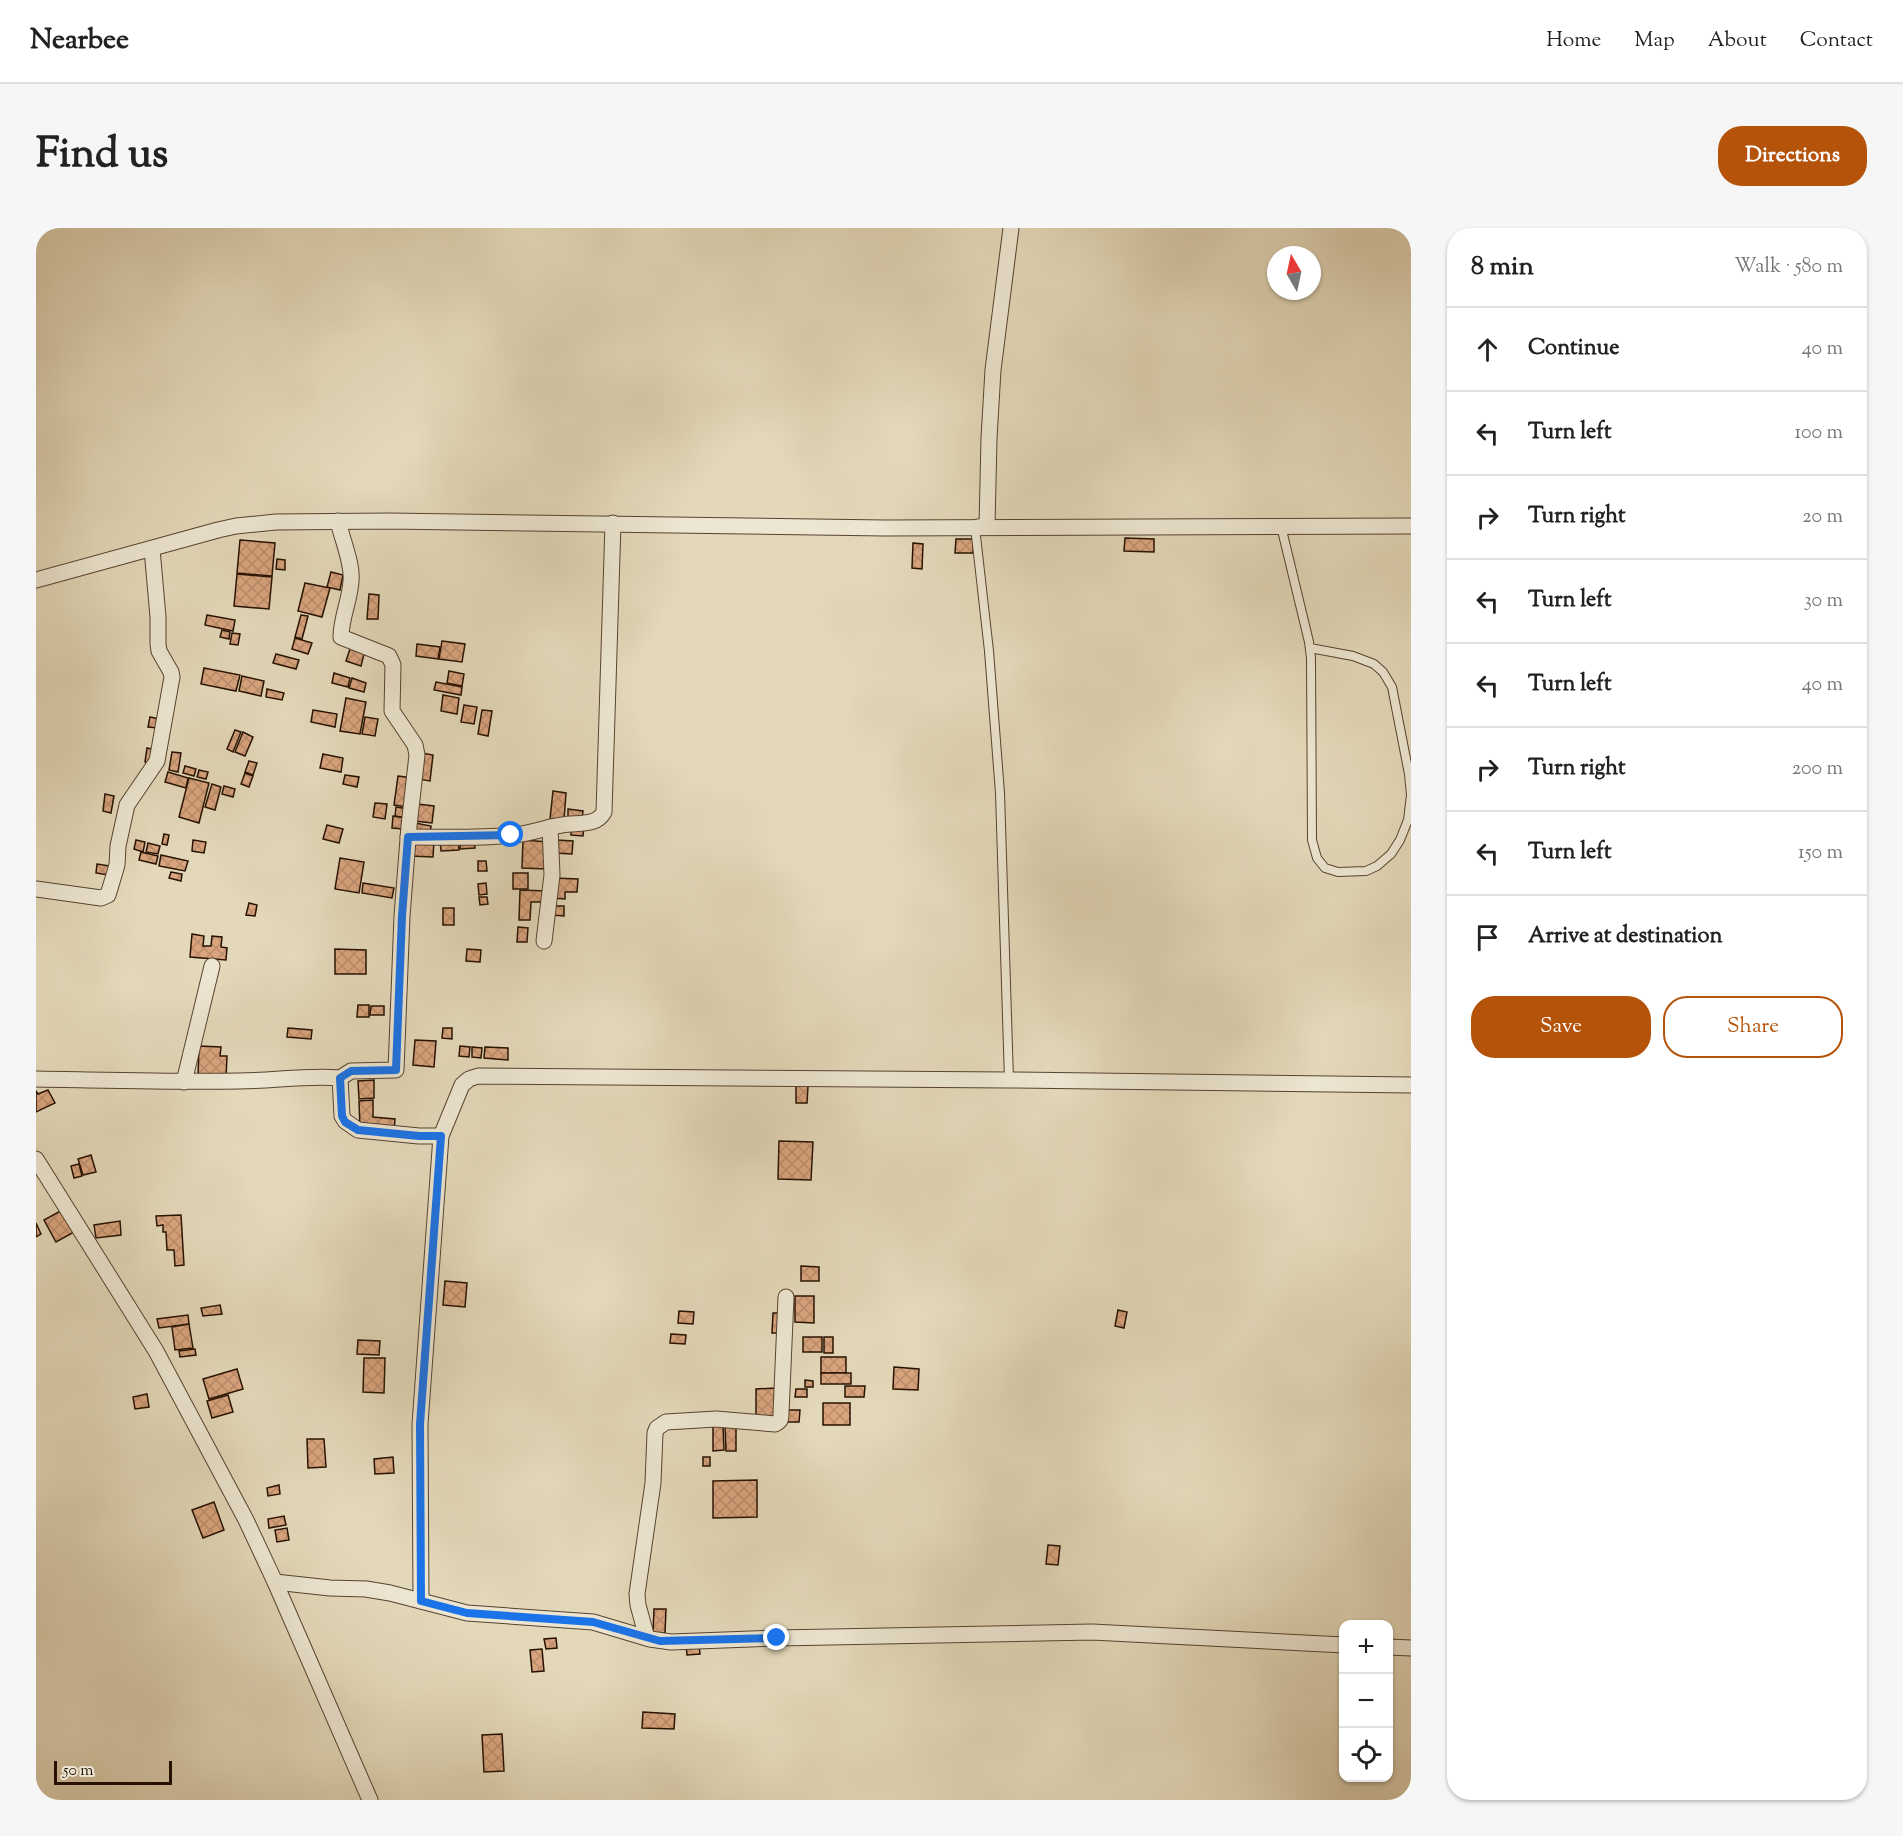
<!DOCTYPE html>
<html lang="en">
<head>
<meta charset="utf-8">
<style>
	body { margin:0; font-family:"Sorts Mill Goudy",serif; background:#f6f6f6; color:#222 }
	.controls { position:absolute; right:18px; bottom:18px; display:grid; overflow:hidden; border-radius:12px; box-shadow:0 2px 4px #0004 }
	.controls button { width:54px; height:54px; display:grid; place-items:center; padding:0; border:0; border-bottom:2px solid #e0e0e0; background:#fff; color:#222; font:30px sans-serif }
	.compass { position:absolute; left:1231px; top:18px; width:54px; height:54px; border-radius:50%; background:#fff; box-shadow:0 2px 4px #0004; rotate:351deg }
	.scale { position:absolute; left:18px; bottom:15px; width:118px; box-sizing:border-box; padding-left:6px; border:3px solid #271101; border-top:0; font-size:16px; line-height:21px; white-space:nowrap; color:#271101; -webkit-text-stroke:4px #ede6d2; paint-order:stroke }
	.stop { position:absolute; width:18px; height:18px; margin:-14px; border:4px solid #1a73e8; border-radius:50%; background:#fff }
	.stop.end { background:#1a73e8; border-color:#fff; box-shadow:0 2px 6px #0008 }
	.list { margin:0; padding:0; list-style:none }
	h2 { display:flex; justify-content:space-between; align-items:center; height:78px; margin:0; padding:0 24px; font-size:26px }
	h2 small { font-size:20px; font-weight:400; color:#767676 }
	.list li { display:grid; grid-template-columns:39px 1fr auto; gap:18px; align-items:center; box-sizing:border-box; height:84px; padding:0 24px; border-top:2px solid #e0e0e0 }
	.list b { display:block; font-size:22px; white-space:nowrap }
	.list em { font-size:20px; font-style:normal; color:#767676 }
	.actions { display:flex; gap:12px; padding:18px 24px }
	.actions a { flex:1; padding:14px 0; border:2px solid #b45309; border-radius:24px; text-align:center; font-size:21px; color:#b45309 }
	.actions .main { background:#b45309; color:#fff }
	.icon { flex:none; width:33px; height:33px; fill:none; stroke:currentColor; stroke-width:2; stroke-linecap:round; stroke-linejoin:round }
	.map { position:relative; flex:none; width:1375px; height:1572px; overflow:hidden; border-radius:24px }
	header { display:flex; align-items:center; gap:36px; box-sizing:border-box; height:84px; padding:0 30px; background:#fff; border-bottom:2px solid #e0e0e0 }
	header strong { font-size:28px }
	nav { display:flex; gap:33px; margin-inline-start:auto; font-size:21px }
	.intro { display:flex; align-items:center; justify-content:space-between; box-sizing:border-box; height:144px; padding:0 36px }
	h1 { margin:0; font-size:42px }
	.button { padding:15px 27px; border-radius:24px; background:#b45309; color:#fff; font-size:21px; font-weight:700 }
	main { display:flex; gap:36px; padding:0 36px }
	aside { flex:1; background:#fff; border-radius:24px; box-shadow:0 2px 4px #0004 }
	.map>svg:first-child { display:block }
</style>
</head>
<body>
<header>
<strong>Nearbee</strong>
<nav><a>Home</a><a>Map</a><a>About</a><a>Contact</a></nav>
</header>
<div class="intro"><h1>Find us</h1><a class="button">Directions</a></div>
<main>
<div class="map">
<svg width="1375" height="1572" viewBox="0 0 1375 1572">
	<defs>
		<pattern id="building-cross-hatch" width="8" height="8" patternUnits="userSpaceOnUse" patternTransform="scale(1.5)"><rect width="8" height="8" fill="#d9a47e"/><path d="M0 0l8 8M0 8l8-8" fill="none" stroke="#ba8c6b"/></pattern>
	</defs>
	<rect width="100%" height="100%" fill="#e3d8b9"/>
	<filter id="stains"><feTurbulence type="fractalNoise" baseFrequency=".00333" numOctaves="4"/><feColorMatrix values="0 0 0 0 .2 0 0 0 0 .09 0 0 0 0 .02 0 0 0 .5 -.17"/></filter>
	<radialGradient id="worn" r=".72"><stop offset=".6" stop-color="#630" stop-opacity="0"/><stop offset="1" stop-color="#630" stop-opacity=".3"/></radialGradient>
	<g fill="url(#building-cross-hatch)" stroke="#271101" stroke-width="1.5">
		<polygon points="1089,310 1118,311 1118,324 1088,323"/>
		<polygon points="920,311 938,311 937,325 919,325"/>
		<polygon points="204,312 239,315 236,348 201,345"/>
		<polygon points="877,315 887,316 886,341 876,340"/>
		<polygon points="241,331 249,332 249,342 240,341"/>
		<polygon points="295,344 307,347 304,362 291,359"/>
		<polygon points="201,346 236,349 233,381 198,378"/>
		<polygon points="269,355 294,360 286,389 262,383"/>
		<polygon points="333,366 343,367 342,391 331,391"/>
		<polygon points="171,387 199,392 197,403 169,397"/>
		<polygon points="265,387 272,388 266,411 259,409"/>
		<polygon points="186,402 194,404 193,411 184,409"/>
		<polygon points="196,405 204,406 202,417 194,416"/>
		<polygon points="259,410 276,415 272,426 256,421"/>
		<polygon points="406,413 429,416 426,434 403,431"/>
		<polygon points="381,416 404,419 402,431 380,428"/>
		<polygon points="315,418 329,422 325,438 310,433"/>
		<polygon points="240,426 263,432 260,441 237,435"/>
		<polygon points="168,440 204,447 200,463 165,456"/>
		<polygon points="413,443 428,446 426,458 411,455"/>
		<polygon points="298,445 314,450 312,459 296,455"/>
		<polygon points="206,448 228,453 225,468 203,463"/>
		<polygon points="316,450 330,455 328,464 313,460"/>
		<polygon points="400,454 426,459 425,467 398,462"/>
		<polygon points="231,461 248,465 246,472 230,469"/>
		<polygon points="407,467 423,470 421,486 405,483"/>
		<polygon points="310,470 330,474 324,506 304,503"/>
		<polygon points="428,477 441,479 438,496 425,494"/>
		<polygon points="277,482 301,486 299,499 275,494"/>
		<polygon points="446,482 456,483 452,508 442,506"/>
		<polygon points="114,489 124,491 122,500 112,499"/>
		<polygon points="329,489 342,491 339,508 326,506"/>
		<polygon points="199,502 205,504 197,524 191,521"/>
		<polygon points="207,504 217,509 209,528 199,524"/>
		<polygon points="111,520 122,522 119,536 109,534"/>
		<polygon points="136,524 145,525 142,544 133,542"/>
		<polygon points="386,525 397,527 394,553 382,551"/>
		<polygon points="287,526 307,530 305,544 284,540"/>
		<polygon points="213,533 221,535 217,547 209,544"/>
		<polygon points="149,538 160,541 158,548 147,545"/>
		<polygon points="163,542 172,544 170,551 161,549"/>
		<polygon points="132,544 152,550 150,560 129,554"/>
		<polygon points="209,545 217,548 213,559 205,556"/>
		<polygon points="309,547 323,549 321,559 307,556"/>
		<polygon points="362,548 376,550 372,579 358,577"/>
		<polygon points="153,550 173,555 163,595 143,589"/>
		<polygon points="176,556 185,559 179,582 169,579"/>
		<polygon points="188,558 199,561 197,569 186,566"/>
		<polygon points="517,563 530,565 528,592 514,591"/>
		<polygon points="69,566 78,568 75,585 67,583"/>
		<polygon points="339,575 351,576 349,591 337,589"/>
		<polygon points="381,576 398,578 396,595 379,593"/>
		<polygon points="360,579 373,581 372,590 359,588"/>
		<polygon points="532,581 547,583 546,591 532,590"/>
		<polygon points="357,588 369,590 367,601 356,600"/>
		<polygon points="379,595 395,598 394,608 378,606"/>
		<polygon points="291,597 307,601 303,615 287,611"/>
		<polygon points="535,599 548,599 547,608 535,607"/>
		<polygon points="128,606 133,607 131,617 126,616"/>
		<polygon points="422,611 423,622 405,623 404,612"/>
		<polygon points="438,611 439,620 424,621 424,612"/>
		<polygon points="100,612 109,614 107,624 98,621"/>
		<polygon points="157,612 170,614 168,625 156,623"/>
		<polygon points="375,612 398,612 397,629 374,628"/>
		<polygon points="487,612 512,614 510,641 486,640"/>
		<polygon points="520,612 537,613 536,626 519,625"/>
		<polygon points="112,615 124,618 122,626 110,624"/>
		<polygon points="105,624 122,628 120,636 103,632"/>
		<polygon points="125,627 152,633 149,643 123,638"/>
		<polygon points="304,630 328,634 323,665 299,661"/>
		<polygon points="442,633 450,633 451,643 442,643"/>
		<polygon points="61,636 74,638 72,647 60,645"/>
		<polygon points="135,644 146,646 145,653 133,650"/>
		<rect x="477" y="645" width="15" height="16"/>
		<polygon points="518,650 542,651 541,664 529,664 529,671 516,670"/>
		<polygon points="327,655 358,660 356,670 326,665"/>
		<polygon points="450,655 451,666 443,667 442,656"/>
		<polygon points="484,662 512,663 512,674 495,674 494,692 483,692"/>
		<polygon points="443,669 451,669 452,676 444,677"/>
		<polygon points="213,675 221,677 219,688 210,687"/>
		<polygon points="516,678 528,678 528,688 516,687"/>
		<rect x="407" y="680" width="11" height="17"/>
		<polygon points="482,699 492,700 491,714 481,714"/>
		<polygon points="156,706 168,708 167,718 175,718 176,708 186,709 185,719 191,720 190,732 154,729"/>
		<polygon points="299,721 330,722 330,746 299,746"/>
		<polygon points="431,721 445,722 444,734 430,733"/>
		<polygon points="322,777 333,777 333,789 321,789"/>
		<polygon points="335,778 348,778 348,787 334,787"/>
		<polygon points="252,800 276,802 275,811 251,809"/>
		<polygon points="407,800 416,800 416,811 406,810"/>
		<polygon points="379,812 400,813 398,839 377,837"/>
		<polygon points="163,818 185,819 184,828 191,828 190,851 162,849"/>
		<polygon points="424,818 434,819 433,829 423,828"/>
		<polygon points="436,819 446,820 445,830 436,829"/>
		<polygon points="449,819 472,820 472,832 448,830"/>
		<polygon points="338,852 338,870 323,871 322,853"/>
		<polygon points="760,858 772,858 771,875 760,875"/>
		<polygon points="12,862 19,875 0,884 0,863 2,866"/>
		<polygon points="337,872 337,889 359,891 358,903 324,900 323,873"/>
		<polygon points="743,913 777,914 775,952 742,951"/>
		<polygon points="55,927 60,944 47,947 42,931"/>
		<polygon points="43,936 46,948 38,950 35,938"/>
		<polygon points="28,981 40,1003 20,1014 8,992"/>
		<polygon points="145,987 148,1037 139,1038 138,1022 131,1022 130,1004 127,1004 127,997 121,998 120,988"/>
		<polygon points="84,993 85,1007 60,1010 58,997"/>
		<polygon points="0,995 5,1006 0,1009"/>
		<polygon points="765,1038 783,1039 783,1053 765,1053"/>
		<polygon points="409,1053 431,1055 429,1079 407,1077"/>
		<polygon points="759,1068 778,1068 778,1095 759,1094"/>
		<polygon points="184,1077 186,1086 167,1088 165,1080"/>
		<polygon points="1082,1082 1091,1084 1088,1100 1079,1098"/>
		<polygon points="643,1083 658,1084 657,1096 642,1095"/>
		<polygon points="737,1085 746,1085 745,1105 736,1105"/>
		<polygon points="152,1087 153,1096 123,1100 121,1091"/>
		<polygon points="153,1096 157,1120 139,1122 136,1099"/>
		<polygon points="635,1106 650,1107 649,1116 634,1115"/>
		<rect x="767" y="1109" width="19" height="15"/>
		<rect x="788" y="1109" width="9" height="16"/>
		<polygon points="322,1112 344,1113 343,1127 321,1126"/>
		<polygon points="159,1121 160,1127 144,1129 143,1123"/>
		<rect x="785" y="1129" width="25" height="16"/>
		<polygon points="328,1130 349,1130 348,1165 327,1164"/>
		<polygon points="858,1139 883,1141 882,1162 857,1161"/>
		<polygon points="201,1141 207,1161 173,1171 167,1151"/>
		<rect x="785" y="1145" width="30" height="11"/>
		<polygon points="769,1152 777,1153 777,1159 769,1159"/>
		<polygon points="809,1158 829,1158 828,1169 809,1169"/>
		<polygon points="740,1160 740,1188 720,1188 720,1161"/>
		<polygon points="760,1161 771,1161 771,1169 759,1169"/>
		<polygon points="111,1166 113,1179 99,1181 97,1169"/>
		<polygon points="192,1167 197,1184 176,1190 171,1173"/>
		<rect x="787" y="1175" width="27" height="22"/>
		<polygon points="751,1182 764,1182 763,1194 751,1194"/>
		<polygon points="677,1197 687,1197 688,1222 677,1223"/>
		<polygon points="689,1197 700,1197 700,1223 690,1223"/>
		<polygon points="271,1211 288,1211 290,1239 272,1240"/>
		<polygon points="357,1229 358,1245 339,1246 338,1231"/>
		<rect x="667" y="1229" width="7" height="9"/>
		<polygon points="721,1252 721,1289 677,1290 677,1253"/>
		<polygon points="243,1257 244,1266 232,1268 231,1260"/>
		<polygon points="178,1274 188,1302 167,1310 156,1282"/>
		<polygon points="248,1288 250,1297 233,1300 232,1291"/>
		<polygon points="251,1300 253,1312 241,1314 239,1302"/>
		<polygon points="1012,1317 1024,1318 1022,1337 1010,1336"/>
		<polygon points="618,1381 630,1381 629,1405 617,1405"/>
		<polygon points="520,1410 521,1420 510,1421 508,1411"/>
		<polygon points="663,1416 664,1426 651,1427 650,1417"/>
		<polygon points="506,1421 508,1443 496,1444 494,1422"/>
		<polygon points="607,1484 639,1486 638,1501 606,1500"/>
		<polygon points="466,1506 468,1543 448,1544 446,1507"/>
	</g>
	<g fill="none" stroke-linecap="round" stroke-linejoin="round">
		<g stroke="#56432f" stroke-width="10">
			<g id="service">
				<polyline points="1245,298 1273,414 1275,430 1276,612 1281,630 1289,640 1302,644 1330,643 1341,638 1355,626 1364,612 1372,592 1375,567 1373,546 1356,459 1347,444 1338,436 1317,428 1274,420"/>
				<polyline points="939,299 953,423 964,565 973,852"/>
			</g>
		</g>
		<g stroke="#56432f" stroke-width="17">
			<g id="minor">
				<path d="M302 293C306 311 317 336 315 353 314 372 305 390 305 409L353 428 357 437 356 483 379 517 381 527 373 598 366 688 360 842 315 843 304 850"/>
				<polyline points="942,299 951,298 953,210 957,142 975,0"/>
				<polyline points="0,352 182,302 200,298 240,294 353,293 849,300 1375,298"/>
				<path d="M372 609C409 609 448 611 485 606 499 604 512 599 526 597 541 594 560 599 568 584L577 295"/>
				<polyline points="0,661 65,670 72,667 81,637 82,618 91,577 121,533 136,449 135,444 123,423 122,416 122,389 116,321"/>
				<polyline points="508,713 516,647 514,599"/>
				<path d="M0 851C68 852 135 854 203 853 237 853 271 847 304 850L306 888 309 893 322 902 383 908H405"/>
				<polyline points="148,854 176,738"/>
				<polyline points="0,931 120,1123 210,1292 239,1354 334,1572"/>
				<polyline points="239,1354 294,1360 330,1361 354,1365 431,1385 557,1394 614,1411 635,1414 741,1410 1056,1404 1308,1417"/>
				<polyline points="385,1373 384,1196 405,908 426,857 433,851 442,848 973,852 1375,857"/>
				<path d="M611 1410 602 1377 601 1366 617 1255 619 1205 621 1200 630 1194 680 1191 739 1196C745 1193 745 1191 745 1185L750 1069"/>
				<polyline points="1352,1419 1375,1420"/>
			</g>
		</g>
		<use href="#service" stroke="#ede6d2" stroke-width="8"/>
		<use href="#minor" stroke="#ede6d2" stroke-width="15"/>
	</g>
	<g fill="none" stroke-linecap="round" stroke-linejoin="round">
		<polyline stroke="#1a73e8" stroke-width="8" points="475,607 372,609 366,688 360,842 315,843 304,850 306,888 309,894 322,902 383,908 405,908 384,1196 385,1373 431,1385 557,1394 624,1413 741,1410"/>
	</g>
	<rect width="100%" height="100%" filter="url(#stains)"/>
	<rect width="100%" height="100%" fill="url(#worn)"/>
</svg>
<div class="controls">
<button>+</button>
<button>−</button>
<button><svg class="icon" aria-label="locate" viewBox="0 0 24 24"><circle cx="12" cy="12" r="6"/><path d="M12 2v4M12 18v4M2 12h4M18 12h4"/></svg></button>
</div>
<svg class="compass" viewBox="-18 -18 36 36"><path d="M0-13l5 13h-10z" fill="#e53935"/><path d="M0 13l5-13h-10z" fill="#767676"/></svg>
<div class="scale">50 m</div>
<div class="stop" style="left:475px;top:607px"></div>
<div class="stop end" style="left:741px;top:1410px"></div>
</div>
<aside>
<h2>8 min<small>Walk · 580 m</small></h2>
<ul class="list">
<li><svg class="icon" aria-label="ahead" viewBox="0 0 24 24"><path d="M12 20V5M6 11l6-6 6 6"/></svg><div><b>Continue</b></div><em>40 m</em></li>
<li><svg class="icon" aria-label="left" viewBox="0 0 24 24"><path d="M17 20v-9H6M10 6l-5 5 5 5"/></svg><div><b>Turn left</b></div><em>100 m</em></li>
<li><svg class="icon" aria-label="right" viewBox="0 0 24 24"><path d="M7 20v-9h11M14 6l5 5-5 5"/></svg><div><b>Turn right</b></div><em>20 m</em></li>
<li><svg class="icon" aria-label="left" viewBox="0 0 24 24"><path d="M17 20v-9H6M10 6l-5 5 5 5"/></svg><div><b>Turn left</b></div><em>30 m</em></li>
<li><svg class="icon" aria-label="left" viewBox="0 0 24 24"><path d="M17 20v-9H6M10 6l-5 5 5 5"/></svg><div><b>Turn left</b></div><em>40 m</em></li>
<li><svg class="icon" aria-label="right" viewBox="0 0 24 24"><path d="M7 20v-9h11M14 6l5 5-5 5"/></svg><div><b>Turn right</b></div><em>200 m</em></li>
<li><svg class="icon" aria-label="left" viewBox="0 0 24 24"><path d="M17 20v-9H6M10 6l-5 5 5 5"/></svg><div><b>Turn left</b></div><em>150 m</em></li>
<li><svg class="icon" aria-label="arrive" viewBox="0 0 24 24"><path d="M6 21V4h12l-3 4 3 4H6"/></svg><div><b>Arrive at destination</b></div></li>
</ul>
<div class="actions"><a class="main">Save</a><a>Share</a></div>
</aside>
</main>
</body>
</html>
